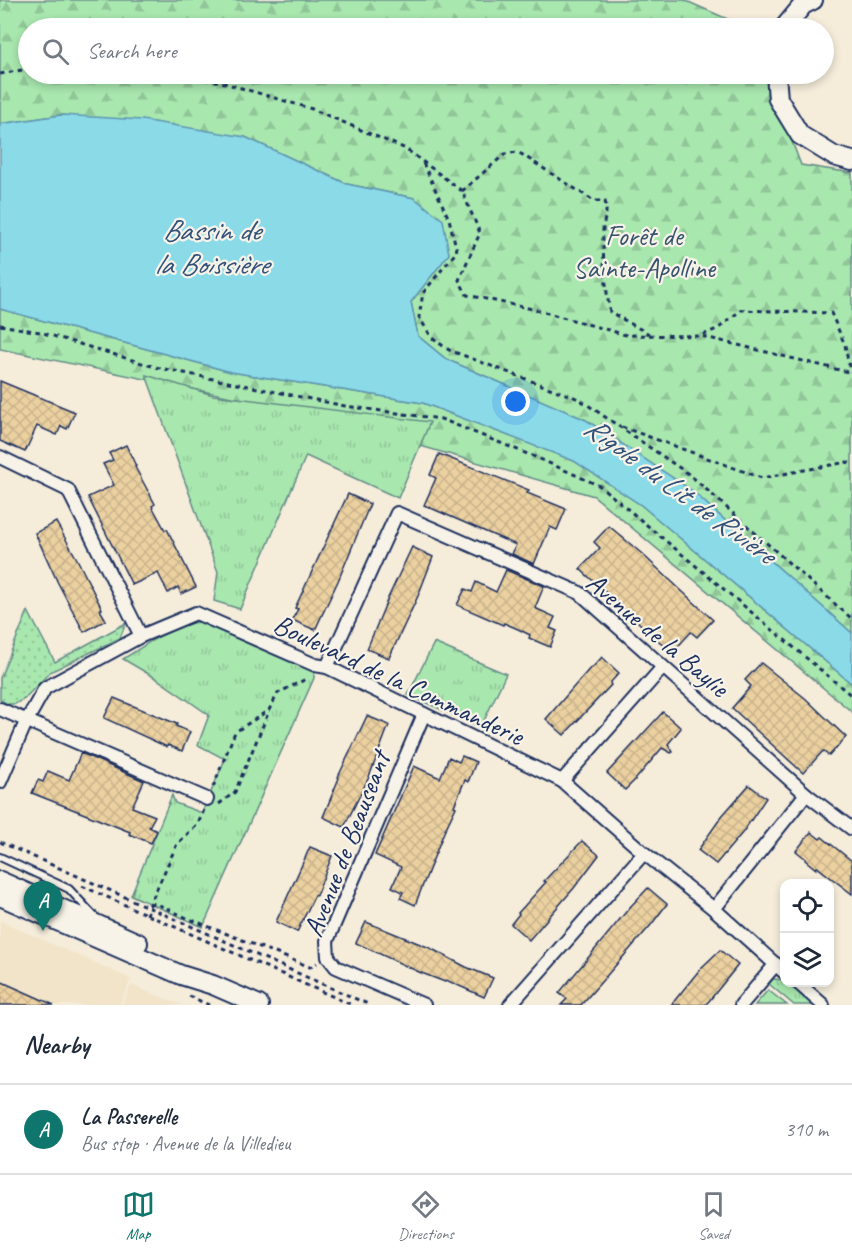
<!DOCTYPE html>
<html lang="en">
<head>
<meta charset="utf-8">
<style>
	body { margin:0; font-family:Caveat,sans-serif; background:#f6f6f7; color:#1f2937 }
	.controls { position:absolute; right:18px; bottom:18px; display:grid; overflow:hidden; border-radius:12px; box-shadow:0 3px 9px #0003 }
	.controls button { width:54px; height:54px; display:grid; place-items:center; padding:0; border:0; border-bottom:2px solid #e0e1e3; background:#fff; color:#1f2937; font:30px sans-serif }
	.you { position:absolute; left:516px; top:402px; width:21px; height:21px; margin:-15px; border:4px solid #fff; border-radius:50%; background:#1a73e8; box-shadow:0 0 0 9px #1a73e833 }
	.badge { display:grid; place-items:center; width:39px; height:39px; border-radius:50%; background:#0f766e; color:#fff; font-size:20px; font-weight:700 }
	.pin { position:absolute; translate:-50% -50px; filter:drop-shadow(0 2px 3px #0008) }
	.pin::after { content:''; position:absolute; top:32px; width:21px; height:18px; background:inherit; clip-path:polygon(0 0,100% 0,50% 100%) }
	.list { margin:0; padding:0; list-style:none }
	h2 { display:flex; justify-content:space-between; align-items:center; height:78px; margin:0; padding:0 24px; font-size:26px }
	h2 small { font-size:20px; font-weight:400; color:#747a83 }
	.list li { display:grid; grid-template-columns:39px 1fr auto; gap:18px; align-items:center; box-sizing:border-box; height:90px; padding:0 24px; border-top:2px solid #e0e1e3 }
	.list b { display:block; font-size:22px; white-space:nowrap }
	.list p { margin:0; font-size:20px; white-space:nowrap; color:#747a83 }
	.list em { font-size:20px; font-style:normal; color:#747a83 }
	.icon { flex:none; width:33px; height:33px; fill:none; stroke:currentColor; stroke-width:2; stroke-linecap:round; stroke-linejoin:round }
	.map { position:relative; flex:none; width:852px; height:1005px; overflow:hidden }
	.search { position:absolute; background:#fff; box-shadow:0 3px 9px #0003; left:18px; right:18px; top:18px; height:66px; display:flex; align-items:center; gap:15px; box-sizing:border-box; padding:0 21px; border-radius:33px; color:#747a83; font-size:22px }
	.sheet { height:168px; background:#fff }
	nav { display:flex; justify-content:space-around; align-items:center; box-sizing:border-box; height:84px; border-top:2px solid #e0e1e3; background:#fff; font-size:16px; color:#747a83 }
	nav a { display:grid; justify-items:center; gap:3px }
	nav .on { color:#0f766e }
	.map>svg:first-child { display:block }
</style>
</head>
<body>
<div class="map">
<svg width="852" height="1005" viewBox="0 0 852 1005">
	<defs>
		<pattern id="grass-dots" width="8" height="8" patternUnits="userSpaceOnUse" patternTransform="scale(1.5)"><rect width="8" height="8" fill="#a8e7ae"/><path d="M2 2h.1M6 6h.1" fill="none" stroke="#90c698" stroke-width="1.8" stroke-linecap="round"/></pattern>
		<pattern id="forest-firs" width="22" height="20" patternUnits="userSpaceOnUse" patternTransform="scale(1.5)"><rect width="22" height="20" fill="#a8e7ae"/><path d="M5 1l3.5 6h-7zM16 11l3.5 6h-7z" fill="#90c698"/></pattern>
		<pattern id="park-tufts" width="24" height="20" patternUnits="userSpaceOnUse" patternTransform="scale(1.5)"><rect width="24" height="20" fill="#a8e7ae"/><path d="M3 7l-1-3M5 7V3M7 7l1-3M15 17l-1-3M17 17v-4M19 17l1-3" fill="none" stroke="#90c698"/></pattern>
		<pattern id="building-cross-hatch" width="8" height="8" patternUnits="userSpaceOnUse" patternTransform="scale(1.5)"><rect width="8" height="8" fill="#ebd0a0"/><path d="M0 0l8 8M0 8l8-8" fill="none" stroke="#c9b38c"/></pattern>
	</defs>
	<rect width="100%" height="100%" fill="#f5ecda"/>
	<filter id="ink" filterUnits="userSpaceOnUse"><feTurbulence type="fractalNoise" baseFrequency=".0167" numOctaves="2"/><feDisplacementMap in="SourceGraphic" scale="12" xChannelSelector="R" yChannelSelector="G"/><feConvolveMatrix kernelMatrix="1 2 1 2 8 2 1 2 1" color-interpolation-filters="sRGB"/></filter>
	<g filter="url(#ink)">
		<g fill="#f2e4c9">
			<polygon points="0,921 131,979 120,1005 0,1005"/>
			<polygon points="131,985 182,1005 122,1005"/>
		</g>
		<polygon fill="url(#grass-dots)" stroke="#628b86" stroke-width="1.5" points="28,611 55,662 126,623 120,638 50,672 24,699 15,704 8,704 0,700 0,678"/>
		<g fill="url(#forest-firs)" stroke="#628b86" stroke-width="1.5">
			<polygon points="0,0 684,0 748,28 28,28 28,74 766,74 801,165 852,173 852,633 691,490 586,420 446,359 418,336 411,302 449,253 414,198 347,184 245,137 61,115 0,124"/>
			<polygon points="0,309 231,372 423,403 575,461 641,505 852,684 852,712 594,496 299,411 0,349"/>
		</g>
		<g fill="url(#park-tufts)" stroke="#628b86" stroke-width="1.5">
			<polygon points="146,375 213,395 430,422 398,498 306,456 240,609 214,601 218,572"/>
			<path d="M201 622 214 625 314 671V678L203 927 131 895 172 795 175 803 202 813 225 759 198 745 209 715 157 679 123 659C146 645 174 623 201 622Z"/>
			<polygon points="434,643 506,674 481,727 408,695"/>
			<polygon points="773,979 784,980 784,982 789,983 814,1005 794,1005 769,984"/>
		</g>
		<polygon fill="#a8e7ae" stroke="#628b86" stroke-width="1.5" points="768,990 787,1005 755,1005"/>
		<polygon fill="#8bdae8" stroke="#5e96b1" stroke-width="1.5" points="61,115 142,120 245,137 347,184 414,198 443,220 449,254 411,302 418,336 446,359 586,420 691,490 852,633 852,684 641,505 574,461 423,403 231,372 0,309 0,124"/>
		<g fill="url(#building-cross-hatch)" stroke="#1b2f5e" stroke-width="1.5">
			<polygon points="0,381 75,412 67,429 61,426 57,435 37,426 25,452 0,441"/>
			<polygon points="126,445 136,466 135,467 155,504 152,506 165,530 167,529 196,587 181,594 178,587 168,593 158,573 132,585 88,497 114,485 103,464 113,460 109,453"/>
			<polygon points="439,454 529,490 527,493 566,509 557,530 550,527 534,564 512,554 516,545 424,505 436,478 430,475"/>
			<polygon points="348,494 370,504 338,581 315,630 292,620 298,609 295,608"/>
			<polygon points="56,522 77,559 102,609 100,610 106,620 84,632 58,583 35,533"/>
			<polygon points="609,526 641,553 713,620 697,637 691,632 672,653 580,569 600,548 594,542"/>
			<polygon points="412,547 433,557 418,596 389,658 367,649 388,598"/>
			<polygon points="506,570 544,586 535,608 555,617 550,628 557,631 550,647 529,638 530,635 518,629 504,623 503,625 457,605 465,589 472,592 476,582 496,592"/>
			<polygon points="602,657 619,673 610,683 611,685 564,735 546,719 591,667 592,668"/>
			<polygon points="761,663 805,698 846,737 829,756 823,751 803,773 732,708 751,686 745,680"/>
			<polygon points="114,698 177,724 176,726 190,732 182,751 168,745 167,747 104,718"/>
			<polygon points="663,712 681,728 668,744 673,752 671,753 662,748 635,780 625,790 607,773"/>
			<polygon points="367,716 389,725 369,777 344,827 323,817 339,778 338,777"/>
			<polygon points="81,753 144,781 132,807 155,816 149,827 157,831 151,843 129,834 130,832 32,793 38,780 43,782 48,771 69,780"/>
			<polygon points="462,756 476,762 468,782 465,780 454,806 456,807 444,832 415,905 400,898 403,892 392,887 401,867 375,855 414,766 440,778 449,757 459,762"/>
			<polygon points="749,785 766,798 743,832 716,864 698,850 722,816"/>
			<polygon points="811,832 820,839 822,837 852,861 852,894 817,867 816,869 805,860 806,859 796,851"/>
			<polygon points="582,841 599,855 574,888 529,940 511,924 519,914 518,913 546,882 544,881"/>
			<polygon points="310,847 332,856 316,896 315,895 297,932 276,922"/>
			<polygon points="648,888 667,904 651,925 581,1005 561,1005 567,999 559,993 630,907"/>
			<polygon points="366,922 430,948 466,967 493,978 484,997 446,980 445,982 419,972 356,943"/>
			<polygon points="720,950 738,965 709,1001 705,1005 671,1005 701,968"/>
			<polygon points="0,981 54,1005 0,1005"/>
		</g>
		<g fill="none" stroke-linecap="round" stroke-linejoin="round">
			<g stroke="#1b2f5e" stroke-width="10">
				<polyline id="lane" points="0,857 69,889 95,917"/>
			</g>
			<g stroke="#1b2f5e" stroke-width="16">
				<g id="street">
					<polyline points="0,457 68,490 141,636"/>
					<polyline points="327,667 397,513 580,593 806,794 852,829"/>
					<polyline points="0,709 207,799"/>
					<polyline points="424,714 327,941 328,957 336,967 424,1005"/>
					<polyline points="562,781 663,667"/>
					<polyline points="0,782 26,722 45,688 141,636 196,613 315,665 327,667 562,781 644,853 714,909 784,972"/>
					<polyline points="714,909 806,794"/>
					<polyline points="797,982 823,1005"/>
					<polyline points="510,1005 644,853"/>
					<polyline points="741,1005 776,964"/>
				</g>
			</g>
			<g stroke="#1b2f5e" stroke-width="22">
				<g id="secondary">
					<polyline points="784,28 803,5 813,0"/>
					<polyline points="776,74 778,99 800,135 834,156 852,161"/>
					<polyline points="0,881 138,943"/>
					<polyline points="0,896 181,975 213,985 259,1005"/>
				</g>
			</g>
			<g stroke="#1b2f5e" stroke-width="3" stroke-dasharray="4.5 4.5" stroke-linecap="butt">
				<polyline points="0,74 28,69"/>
				<polyline points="169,74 221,82 312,109 406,149 462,191 480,233 459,280 467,295 537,310 626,335 701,336 852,373"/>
				<polyline points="423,163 449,219 457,251 423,293 419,317 432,338 449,350 579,399 690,475 852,619"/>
				<path d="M462 191 505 154 518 152 594 201H605C608 215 604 217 603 229 602 251 606 291 610 312L649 334"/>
				<polyline points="0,325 40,332 155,367 345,406 441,419 540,459 600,486 852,696"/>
				<polyline points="703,335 719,328 741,310 831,313 845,345 850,372"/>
				<polyline points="622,427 762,478 847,462 852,464"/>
				<polyline points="213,787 235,732 269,710 278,693 308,678"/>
				<polyline points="219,804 235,792 269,711"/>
				<polyline points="0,842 370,1005"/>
				<polyline points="82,886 352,1005"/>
				<polyline points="150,904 155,903 187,918 310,967 317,963"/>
				<polyline points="147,915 150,904 177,844 198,824 204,810"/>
				<polyline points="189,996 209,1005"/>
			</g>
			<use href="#lane" stroke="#f7f3e8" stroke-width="6"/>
			<use href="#street" stroke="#f7f3e8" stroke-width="12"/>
			<use href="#secondary" stroke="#f7f3e8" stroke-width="18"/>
		</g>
	</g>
	<g text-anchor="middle" stroke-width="4.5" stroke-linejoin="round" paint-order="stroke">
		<g font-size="28" fill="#37546e" stroke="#f7f3e8">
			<text x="644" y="245">Forêt de<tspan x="644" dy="32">Sainte-Apolline</tspan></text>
		</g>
		<g font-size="28" fill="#1b2f5e" stroke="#f7f3e8">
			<text transform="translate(658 634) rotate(40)" y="10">Avenue de la Baylie</text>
			<text transform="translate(399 679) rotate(25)" y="10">Boulevard de la Commanderie</text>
			<text transform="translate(346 844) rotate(-69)" y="10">Avenue de Beauseant</text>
		</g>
		<g font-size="30" font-style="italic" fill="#31517a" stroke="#f7f3e8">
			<text x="211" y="240">Bassin de<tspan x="211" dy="34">la Boissière</tspan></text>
			<text transform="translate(680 490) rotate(36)" y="10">Rigole du Lit de Rivière</text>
		</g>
	</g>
</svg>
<div class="controls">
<button><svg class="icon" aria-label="locate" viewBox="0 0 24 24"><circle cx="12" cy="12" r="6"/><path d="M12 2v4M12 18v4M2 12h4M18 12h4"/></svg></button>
<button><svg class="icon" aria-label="layers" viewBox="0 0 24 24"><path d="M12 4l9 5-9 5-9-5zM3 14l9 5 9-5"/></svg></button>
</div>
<div class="you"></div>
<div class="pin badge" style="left:43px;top:931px">A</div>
<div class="search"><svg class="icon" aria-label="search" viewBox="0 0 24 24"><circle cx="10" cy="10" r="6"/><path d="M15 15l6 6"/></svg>Search here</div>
</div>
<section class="sheet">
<h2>Nearby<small></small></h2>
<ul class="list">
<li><span class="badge">A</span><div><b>La Passerelle</b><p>Bus stop · Avenue de la Villedieu</p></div><em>310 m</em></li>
</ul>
</section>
<nav>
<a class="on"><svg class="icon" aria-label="map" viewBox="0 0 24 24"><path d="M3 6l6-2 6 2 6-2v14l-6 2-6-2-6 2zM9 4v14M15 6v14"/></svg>Map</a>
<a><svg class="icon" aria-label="directions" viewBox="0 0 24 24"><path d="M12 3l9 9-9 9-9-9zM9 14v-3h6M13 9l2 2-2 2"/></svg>Directions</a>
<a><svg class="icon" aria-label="saved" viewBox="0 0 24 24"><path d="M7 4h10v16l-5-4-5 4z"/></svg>Saved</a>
</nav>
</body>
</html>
